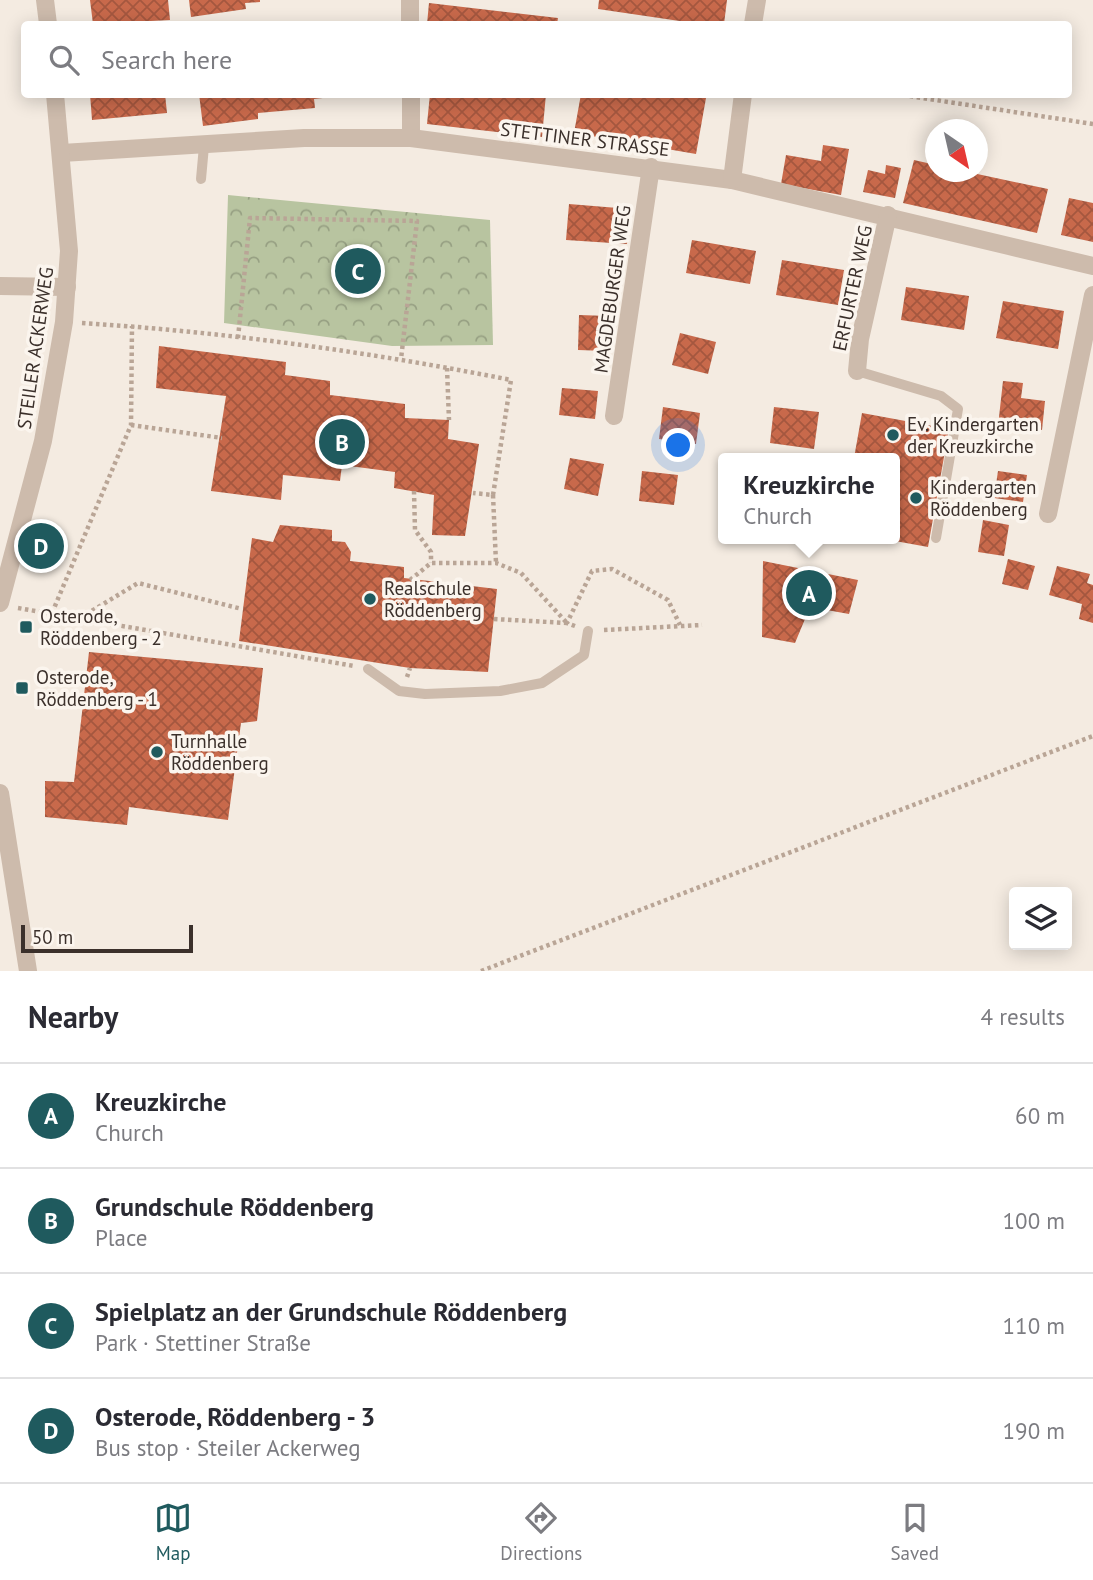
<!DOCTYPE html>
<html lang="en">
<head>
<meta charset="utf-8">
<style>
	body { margin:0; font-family:"PT Sans",sans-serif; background:#f2f2f3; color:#2b2b33 }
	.controls { position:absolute; right:21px; bottom:21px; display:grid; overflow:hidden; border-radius:7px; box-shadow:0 4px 18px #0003 }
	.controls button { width:63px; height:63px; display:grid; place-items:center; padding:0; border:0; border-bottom:2px solid #e1e1e2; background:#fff; color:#2b2b33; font:35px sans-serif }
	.compass { position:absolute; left:925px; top:119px; width:63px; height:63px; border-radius:50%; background:#fff; box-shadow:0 4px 18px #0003; rotate:146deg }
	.scale { position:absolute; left:21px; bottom:18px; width:172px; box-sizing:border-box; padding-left:7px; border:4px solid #3b302b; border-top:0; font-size:19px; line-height:24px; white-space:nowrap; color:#3b302b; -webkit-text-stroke:5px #fbf5ee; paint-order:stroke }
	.you { position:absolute; left:679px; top:446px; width:24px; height:24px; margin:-18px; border:5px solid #fff; border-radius:50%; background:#1a73e8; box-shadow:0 0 0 10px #1a73e833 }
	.badge { display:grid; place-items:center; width:46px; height:46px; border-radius:50%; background:#1f5a5e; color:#fff; font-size:23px; font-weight:700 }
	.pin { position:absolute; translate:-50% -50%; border:4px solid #fff; box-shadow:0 2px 7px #0006 }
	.popup { position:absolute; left:718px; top:453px; width:182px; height:91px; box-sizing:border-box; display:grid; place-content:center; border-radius:7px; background:#fff; filter:drop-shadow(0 2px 5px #0005); font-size:23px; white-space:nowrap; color:#7c7c81 }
	.popup b { font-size:26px; color:#2b2b33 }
	.popup::after { content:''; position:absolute; left:50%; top:100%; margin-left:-14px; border:14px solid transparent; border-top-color:#fff }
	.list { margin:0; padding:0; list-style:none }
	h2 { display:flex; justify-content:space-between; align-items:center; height:91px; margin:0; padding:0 28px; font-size:30px }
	h2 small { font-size:23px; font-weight:400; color:#7c7c81 }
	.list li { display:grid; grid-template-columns:46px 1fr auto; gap:21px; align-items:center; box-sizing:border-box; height:105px; padding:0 28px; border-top:2px solid #e1e1e2 }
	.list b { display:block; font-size:26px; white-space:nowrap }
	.list p { margin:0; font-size:23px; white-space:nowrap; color:#7c7c81 }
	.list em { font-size:23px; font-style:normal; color:#7c7c81 }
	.icon { flex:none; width:38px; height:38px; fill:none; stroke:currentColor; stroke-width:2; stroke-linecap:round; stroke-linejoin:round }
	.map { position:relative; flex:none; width:1093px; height:971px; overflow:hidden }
	.search { position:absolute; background:#fff; box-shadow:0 4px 18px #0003; left:21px; right:21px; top:21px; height:77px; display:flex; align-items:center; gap:18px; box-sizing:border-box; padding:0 24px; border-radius:7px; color:#7c7c81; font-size:26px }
	.sheet { height:511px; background:#fff }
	nav { display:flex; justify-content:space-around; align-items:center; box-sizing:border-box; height:98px; border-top:2px solid #e1e1e2; background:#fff; font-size:19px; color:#7c7c81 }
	nav a { display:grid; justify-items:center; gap:4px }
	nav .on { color:#1f5a5e }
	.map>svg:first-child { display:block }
</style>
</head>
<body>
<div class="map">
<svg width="1093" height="971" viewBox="0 0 1093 971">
	<defs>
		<pattern id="park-crowns" width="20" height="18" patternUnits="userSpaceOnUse" patternTransform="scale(1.75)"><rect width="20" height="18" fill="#b8c4a0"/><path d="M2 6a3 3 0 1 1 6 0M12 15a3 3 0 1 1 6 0" fill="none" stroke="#97a083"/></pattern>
		<pattern id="building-cross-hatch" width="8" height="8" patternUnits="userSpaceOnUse" patternTransform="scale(1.75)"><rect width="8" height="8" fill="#c8694b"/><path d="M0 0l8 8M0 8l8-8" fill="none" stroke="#a4573f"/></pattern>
	</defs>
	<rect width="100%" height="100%" fill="#f4ebe1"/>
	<polygon fill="url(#park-crowns)" points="228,195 490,220 493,345 392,346 224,323"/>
	<g fill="url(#building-cross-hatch)">
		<polygon points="90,0 168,0 170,20 93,24"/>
		<polygon points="189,0 260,0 260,2 245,3 246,9 191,17"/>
		<polygon points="599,0 727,0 724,24 700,24 598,9"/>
		<polygon points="429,3 558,18 557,24 427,24"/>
		<polygon points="90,94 165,94 167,113 92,120"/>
		<polygon points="199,94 340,94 340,96 314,99 315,108 258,113 258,119 203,126"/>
		<polygon points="430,94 546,94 542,137 427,124"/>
		<polygon points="581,94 683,94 706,98 696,154 574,133"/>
		<polygon points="823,145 849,149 841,195 781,184 786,155 821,161"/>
		<polygon points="914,160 936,165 936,172 968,172 1048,189 1037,233 903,203"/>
		<polygon points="886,165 901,168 895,198 863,192 868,170 885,174"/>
		<polygon points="1069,198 1093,203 1093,242 1061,235"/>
		<polygon points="569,204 630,209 627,244 566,240"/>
		<polygon points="692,240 756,251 750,284 686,273"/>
		<polygon points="782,260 844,270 838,305 776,295"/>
		<polygon points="906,287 969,296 964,330 901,320"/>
		<polygon points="1003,301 1064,311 1058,349 996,338"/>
		<polygon points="579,315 609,316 607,351 578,350"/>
		<polygon points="680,333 716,342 708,374 672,365"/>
		<polygon points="159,346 286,362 285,375 330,381 330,395 405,404 405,418 449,420 448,439 479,444 465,536 432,535 434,495 394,488 395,472 342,465 340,481 283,475 281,500 211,491 226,396 156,388"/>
		<polygon points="1003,381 1023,383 1021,398 1045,401 1042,430 998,426"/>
		<polygon points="562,388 598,391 595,419 559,415"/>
		<polygon points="663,407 700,413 696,444 659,439"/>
		<polygon points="774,407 819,412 814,449 770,443"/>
		<polygon points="862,413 949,429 928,547 895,541 895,458 854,458"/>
		<polygon points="570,458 604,464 598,496 564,489"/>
		<polygon points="642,471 678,475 674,505 639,501"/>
		<polygon points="998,471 1027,475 1023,502 994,498"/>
		<polygon points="983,520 1009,525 1004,556 978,552"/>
		<polygon points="280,525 332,530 332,541 345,542 351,552 350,561 404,567 404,578 497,589 488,672 410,668 239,641 252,538 273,542"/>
		<polygon points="1008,559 1035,566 1028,590 1002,584"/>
		<polygon points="763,561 858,580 849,614 810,607 795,643 762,637"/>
		<polygon points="1057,566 1090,574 1087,583 1093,585 1093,623 1079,619 1082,604 1049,595"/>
		<polygon points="89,652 263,668 257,721 241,723 228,820 129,807 127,825 45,817 45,781 74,782"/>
	</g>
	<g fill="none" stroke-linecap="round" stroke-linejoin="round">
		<g stroke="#b9a596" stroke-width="4.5" stroke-dasharray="3.5 3.5" stroke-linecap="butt">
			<polyline points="896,94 1093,124"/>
			<path d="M82 323C225 332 370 352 511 380L493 495 473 493"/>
			<polyline points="238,338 250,218 417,221 401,359"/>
			<polyline points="447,368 449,420"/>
			<polyline points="131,425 222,438"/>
			<polyline points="414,491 415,530 431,552 431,563"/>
			<polyline points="493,495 496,563"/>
			<polyline points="410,580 431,563 496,563 521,573 567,623"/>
			<polyline points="18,608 354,666"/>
			<polyline points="52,613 131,425 132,326"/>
			<polyline points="80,618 138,583 242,609"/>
			<polyline points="494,619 567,623"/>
			<polyline points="575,626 567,623 592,571 612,569 668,600 680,625"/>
			<polyline points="604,630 702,625"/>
			<polyline points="407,677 410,668"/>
			<polyline points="481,971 1093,736"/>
		</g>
		<g stroke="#cdbbac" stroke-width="10">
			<polyline points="201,179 204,146"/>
			<polyline points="857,371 941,396 958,409 936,538"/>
			<polyline points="368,669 399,691 425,694 500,691 542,683 584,655 588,631"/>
		</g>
		<g stroke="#cdbbac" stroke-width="18">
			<polyline points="45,0 48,24"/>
			<polyline points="410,0 410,24"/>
			<polyline points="753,24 757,0"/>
			<polyline points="411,94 411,138"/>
			<polyline points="62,153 304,138 411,138 732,180 1093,266"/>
			<polyline points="732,180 743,94"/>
			<polyline points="0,286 67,287"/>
			<polyline points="857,371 860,339 888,215"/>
			<polyline points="614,416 651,167"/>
			<polyline points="1048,514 1093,295"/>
			<polyline points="0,603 43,441 64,322 69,251 55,94"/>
			<polyline points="0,793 28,971"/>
		</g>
	</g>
	<g fill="#1f5a5e" stroke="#fbf5ee" stroke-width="2.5">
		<circle cx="893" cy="435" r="7"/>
		<circle cx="916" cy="498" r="7"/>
		<circle cx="370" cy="599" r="7"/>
		<rect x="19" y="620" width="14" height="14" rx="3.5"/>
		<rect x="15" y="681" width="14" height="14" rx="3.5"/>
		<circle cx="157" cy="752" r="7"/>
	</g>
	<g text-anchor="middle" stroke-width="7" stroke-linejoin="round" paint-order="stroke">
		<g font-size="19" fill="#3b302b" stroke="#fbf5ee">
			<text transform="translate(585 139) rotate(7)" y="7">STETTINER STRASSE</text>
			<text transform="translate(852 288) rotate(-78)" y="7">ERFURTER WEG</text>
			<text transform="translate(612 289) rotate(-82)" y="7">MAGDEBURGER WEG</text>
			<text transform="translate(35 348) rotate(-82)" y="7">STEILER ACKERWEG</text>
		</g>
		<g font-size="19" fill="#3b302b" stroke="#fbf5ee" text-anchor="start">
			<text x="907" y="431">Ev. Kindergarten<tspan x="907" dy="22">der Kreuzkirche</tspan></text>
			<text x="930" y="494">Kindergarten<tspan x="930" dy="22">Röddenberg</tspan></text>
			<text x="384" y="595">Realschule<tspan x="384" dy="22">Röddenberg</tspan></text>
			<text x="40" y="623">Osterode,<tspan x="40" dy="22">Röddenberg - 2</tspan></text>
			<text x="36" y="684">Osterode,<tspan x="36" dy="22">Röddenberg - 1</tspan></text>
			<text x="171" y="748">Turnhalle<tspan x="171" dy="22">Röddenberg</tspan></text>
		</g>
	</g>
</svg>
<div class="controls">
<button><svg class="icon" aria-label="layers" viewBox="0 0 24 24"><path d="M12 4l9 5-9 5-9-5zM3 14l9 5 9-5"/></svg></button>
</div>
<svg class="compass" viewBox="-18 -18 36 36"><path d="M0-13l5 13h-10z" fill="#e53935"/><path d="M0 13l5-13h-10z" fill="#7c7c81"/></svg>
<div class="scale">50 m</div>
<div class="you"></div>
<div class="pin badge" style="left:809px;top:593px">A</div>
<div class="popup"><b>Kreuzkirche</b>Church</div>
<div class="pin badge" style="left:342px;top:442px">B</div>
<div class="pin badge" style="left:358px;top:271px">C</div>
<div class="pin badge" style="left:41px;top:546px">D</div>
<div class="search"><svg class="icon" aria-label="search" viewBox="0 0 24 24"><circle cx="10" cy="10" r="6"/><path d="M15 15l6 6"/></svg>Search here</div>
</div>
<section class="sheet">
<h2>Nearby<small>4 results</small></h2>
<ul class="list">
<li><span class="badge">A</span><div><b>Kreuzkirche</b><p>Church</p></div><em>60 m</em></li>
<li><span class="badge">B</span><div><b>Grundschule Röddenberg</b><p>Place</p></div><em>100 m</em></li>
<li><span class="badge">C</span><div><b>Spielplatz an der Grundschule Röddenberg</b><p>Park · Stettiner Straße</p></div><em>110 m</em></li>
<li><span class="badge">D</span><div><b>Osterode, Röddenberg - 3</b><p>Bus stop · Steiler Ackerweg</p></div><em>190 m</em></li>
</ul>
</section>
<nav>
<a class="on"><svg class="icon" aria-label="map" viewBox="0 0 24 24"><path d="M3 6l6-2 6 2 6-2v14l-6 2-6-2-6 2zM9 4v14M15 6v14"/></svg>Map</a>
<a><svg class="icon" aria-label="directions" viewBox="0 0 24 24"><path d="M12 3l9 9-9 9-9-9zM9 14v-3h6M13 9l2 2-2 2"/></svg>Directions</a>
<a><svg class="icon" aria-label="saved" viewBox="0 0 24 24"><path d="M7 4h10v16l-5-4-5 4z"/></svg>Saved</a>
</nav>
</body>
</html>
